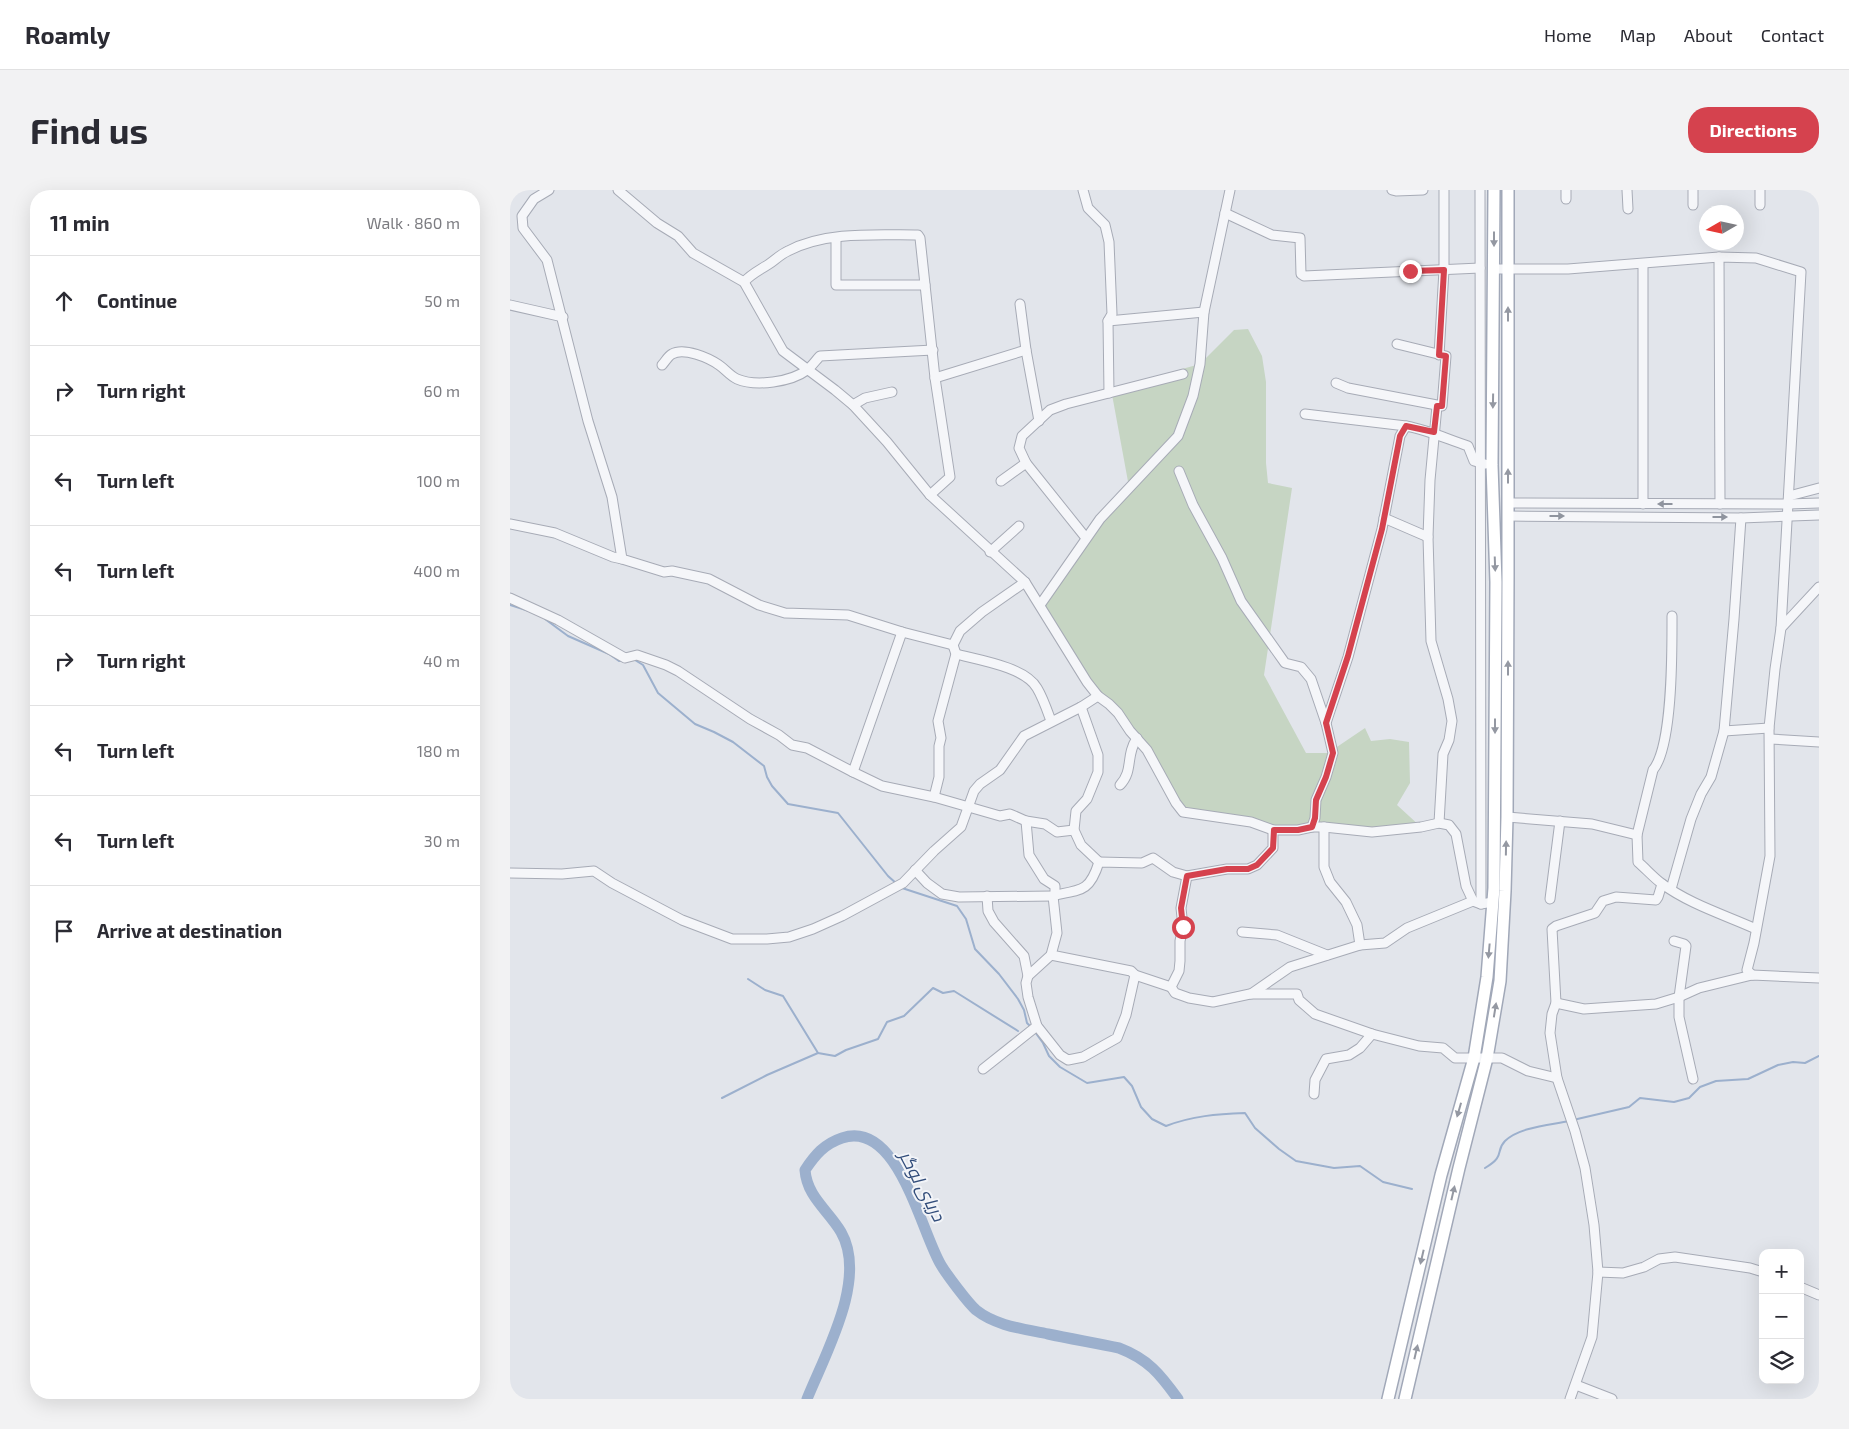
<!DOCTYPE html>
<html lang="en">
<head>
<meta charset="utf-8">
<style>
	body { margin:0; font-family:"Exo 2",Cairo,sans-serif; background:#f2f2f3; color:#2b2b33 }
	.controls { position:absolute; right:15px; bottom:15px; display:grid; overflow:hidden; border-radius:10px; box-shadow:0 5px 20px #0002 }
	.controls button { width:45px; height:45px; display:grid; place-items:center; padding:0; border:0; border-bottom:1px solid #e1e1e2; background:#fff; color:#2b2b33; font:25px sans-serif }
	.compass { position:absolute; left:1189px; top:15px; width:45px; height:45px; border-radius:50%; background:#fff; box-shadow:0 5px 20px #0002; rotate:261deg }
	.stop { position:absolute; width:15px; height:15px; margin:-11px; border:4px solid #d5424e; border-radius:50%; background:#fff }
	.stop.end { background:#d5424e; border-color:#fff; box-shadow:0 1px 5px #0008 }
	.list { margin:0; padding:0; list-style:none }
	h2 { display:flex; justify-content:space-between; align-items:center; height:65px; margin:0; padding:0 20px; font-size:21px }
	h2 small { font-size:16px; font-weight:400; color:#7c7c81 }
	.list li { display:grid; grid-template-columns:32px 1fr auto; gap:15px; align-items:center; box-sizing:border-box; height:90px; padding:0 20px; border-top:1px solid #e1e1e2 }
	.list b { display:block; font-size:19px; white-space:nowrap }
	.list em { font-size:16px; font-style:normal; color:#7c7c81 }
	.icon { flex:none; width:28px; height:28px; fill:none; stroke:currentColor; stroke-width:2; stroke-linecap:round; stroke-linejoin:round }
	.map { position:relative; flex:none; width:1309px; height:1209px; overflow:hidden; border-radius:20px }
	header { display:flex; align-items:center; gap:30px; box-sizing:border-box; height:70px; padding:0 25px; background:#fff; border-bottom:1px solid #e1e1e2 }
	header strong { font-size:24px }
	nav { display:flex; gap:28px; margin-inline-start:auto; font-size:18px }
	.intro { display:flex; align-items:center; justify-content:space-between; box-sizing:border-box; height:120px; padding:0 30px }
	h1 { margin:0; font-size:35px }
	.button { padding:12px 22px; border-radius:20px; background:#d5424e; color:#fff; font-size:18px; font-weight:700 }
	main { display:flex; gap:30px; padding:0 30px }
	aside { flex:1; background:#fff; border-radius:20px; box-shadow:0 5px 20px #0002 }
	.map>svg:first-child { display:block }
</style>
</head>
<body>
<header>
<strong>Roamly</strong>
<nav><a>Home</a><a>Map</a><a>About</a><a>Contact</a></nav>
</header>
<div class="intro"><h1>Find us</h1><a class="button">Directions</a></div>
<main>
<aside>
<h2>11 min<small>Walk · 860 m</small></h2>
<ul class="list">
<li><svg class="icon" aria-label="ahead" viewBox="0 0 24 24"><path d="M12 20V5M6 11l6-6 6 6"/></svg><div><b>Continue</b></div><em>50 m</em></li>
<li><svg class="icon" aria-label="right" viewBox="0 0 24 24"><path d="M7 20v-9h11M14 6l5 5-5 5"/></svg><div><b>Turn right</b></div><em>60 m</em></li>
<li><svg class="icon" aria-label="left" viewBox="0 0 24 24"><path d="M17 20v-9H6M10 6l-5 5 5 5"/></svg><div><b>Turn left</b></div><em>100 m</em></li>
<li><svg class="icon" aria-label="left" viewBox="0 0 24 24"><path d="M17 20v-9H6M10 6l-5 5 5 5"/></svg><div><b>Turn left</b></div><em>400 m</em></li>
<li><svg class="icon" aria-label="right" viewBox="0 0 24 24"><path d="M7 20v-9h11M14 6l5 5-5 5"/></svg><div><b>Turn right</b></div><em>40 m</em></li>
<li><svg class="icon" aria-label="left" viewBox="0 0 24 24"><path d="M17 20v-9H6M10 6l-5 5 5 5"/></svg><div><b>Turn left</b></div><em>180 m</em></li>
<li><svg class="icon" aria-label="left" viewBox="0 0 24 24"><path d="M17 20v-9H6M10 6l-5 5 5 5"/></svg><div><b>Turn left</b></div><em>30 m</em></li>
<li><svg class="icon" aria-label="arrive" viewBox="0 0 24 24"><path d="M6 21V4h12l-3 4 3 4H6"/></svg><div><b>Arrive at destination</b></div></li>
</ul>
</aside>
<div class="map">
<svg width="1309" height="1209" viewBox="0 0 1309 1209">
	<rect width="100%" height="100%" fill="#e2e5eb"/>
	<polygon fill="#c6d5c3" points="738,139 752,166 756,192 756,273 758,293 782,298 754,485 796,563 818,563 855,538 861,551 880,549 899,552 900,593 887,615 911,637 788,640 673,622 637,560 588,506 530,415 619,297 601,199 690,174 724,140"/>
	<g fill="none" stroke-linecap="round" stroke-linejoin="round">
		<g stroke="#9cb0cd" stroke-width="2">
			<polyline points="0,415 19,421"/>
			<polyline points="35,429 58,446 99,464 109,471 113,470"/>
			<polyline points="125,470 133,475 148,503 185,534 204,542 223,552 254,576 257,587 262,596 278,614 328,623 378,686 387,694"/>
			<polyline points="392,698 447,716 456,729 465,759 489,784 508,809 514,820 517,833 522,838"/>
			<polyline points="238,789 255,800 273,806 308,863 325,866 336,860 368,849 377,832 394,826 423,798 433,803 444,801 508,841"/>
			<path d="M525 842 533 853 539 866 550 877 577 893 614 887 622 896 631 917 642 929 656 936C682 926 707 924 735 923L745 938 769 959 786 971 824 978 850 976 873 992 902 999"/>
			<polyline points="212,908 257,885 308,863"/>
			<polyline points="1063,930 1119,917 1130,908 1164,912 1179,908 1190,897 1206,891 1238,889 1268,875 1283,872 1295,873 1309,866"/>
			<path d="M975 978C996 966 985 961 995 951 1009 937 1040 935 1059 931"/>
		</g>
		<path stroke="#9cb0cd" stroke-width="11" d="M297 1209C315 1164 358 1089 331 1042 318 1020 297 1007 295 980 305 965 314 954 332 948 388 929 411 1042 431 1075 437 1085 458 1113 466 1120 486 1136 514 1139 538 1144 562 1149 585 1153 609 1158 638 1169 650 1184 668 1209"/>
		<g stroke="#a7abb6" stroke-width="11">
			<g id="minor">
				<polyline points="39,0 24,9 12,26 13,38 37,70 78,231 102,307 112,369 154,382 162,381 199,389 249,415 275,423 338,425 392,442 443,455 450,441 472,422 515,392"/>
				<polyline points="108,0 147,33 168,46 183,63 234,92 273,161 325,200 343,215 377,252 420,305 515,392 577,492 588,506 599,514 608,523 620,541 637,560 666,613 673,622 741,632 763,640 788,640 802,637 814,637 862,642 911,637 929,633 939,635 946,644 956,696 963,711 971,714 983,712"/>
				<polyline points="573,0 578,18 595,35 599,52 602,124 598,131 599,203"/>
				<polyline points="882,0 886,1 913,0"/>
				<polyline points="970,0 971,714"/>
				<polyline points="1117,0 1118,19"/>
				<polyline points="1183,0 1183,15"/>
				<polyline points="1250,0 1250,15"/>
				<polyline points="1056,9 1056,0"/>
				<polyline points="715,23 762,45 790,48 791,84 794,86 970,78"/>
				<polyline points="326,48 326,95 415,95"/>
				<polyline points="1209,67 1210,314"/>
				<polyline points="984,79 1058,79 1209,67 1246,68 1291,82 1271,438"/>
				<path d="M234 92C241 84 250 80 259 74 265 70 271 64 278 61 316 41 366 45 408 45L410 48 425 188 440 287 420 305"/>
				<polyline points="510,114 516,160 529,231"/>
				<polyline points="0,115 53,127"/>
				<polyline points="598,131 694,122"/>
				<polyline points="929,165 934,80 934,0"/>
				<path d="M152 175C155 172 158 166 162 164 174 157 199 168 209 175 215 179 220 186 227 189 246 197 281 192 297 180 302 176 306 170 310 166L423 160"/>
				<polyline points="425,188 516,160"/>
				<polyline points="826,193 838,198 932,216 936,166 887,154"/>
				<polyline points="343,215 355,208 382,202"/>
				<polyline points="927,216 920,290 918,347 921,451 938,509 942,531 939,550 933,564 929,633"/>
				<polyline points="795,224 896,236"/>
				<polyline points="669,281 683,315 712,368 731,411 775,473 791,477 801,489 816,533"/>
				<polyline points="491,291 516,273"/>
				<polyline points="1279,306 1309,298"/>
				<polyline points="998,313 1278,314 1309,313"/>
				<polyline points="1133,314 1133,74"/>
				<polyline points="998,326 1231,328 1309,325"/>
				<polyline points="874,328 918,347"/>
				<polyline points="0,334 45,343 103,367 112,369"/>
				<polyline points="576,348 516,273 509,258 512,246 540,220 556,214 673,184"/>
				<polyline points="480,362 509,336"/>
				<polyline points="0,408 48,430 115,468 127,465 156,475 168,481 240,529 269,545 282,555 297,558 343,582 372,596 424,607 490,626 500,624 516,631 535,634 547,642 564,640"/>
				<polyline points="530,415 590,329 668,246 683,206 690,174 694,122 720,0"/>
				<path d="M1162 426C1162 459 1163 556 1143 580L1127 645 1128 672C1136 679 1143 687 1151 693 1179 714 1215 725 1246 739"/>
				<path d="M446 464C469 470 515 477 527 498 533 508 537 520 541 531"/>
				<polyline points="571,517 588,565 588,582 577,609 566,621 564,640 571,655 589,672"/>
				<polyline points="1214,541 1259,538"/>
				<polyline points="1260,549 1309,552"/>
				<polyline points="343,582 392,442"/>
				<path d="M610 595C624 580 615 566 627 548"/>
				<polyline points="424,607 429,587 429,556 431,548 428,531 446,464 443,455"/>
				<polyline points="997,627 1082,634 1127,645"/>
				<polyline points="516,631 519,665 534,689 545,696 545,705 543,706 547,743 541,765 518,786 516,793 518,807 527,836 550,865 558,870 573,867 607,848 616,825 625,785"/>
				<path d="M802 637 805 628 806 610 816 587 823 563 816 533 838 467 872 339 890 246 896 236C918 240 937 249 958 256L964 271 975 274"/>
				<polyline points="814,637 814,677 820,692 836,712 847,735 850,755"/>
				<polyline points="405,680 417,693 432,704 449,707 543,706"/>
				<polyline points="0,683 52,684 84,681 102,693 172,730 222,749 257,749 279,747 303,739 332,726 393,693 424,661 451,637 464,601 470,594 490,580 514,546 571,517 588,506"/>
				<polyline points="677,686 671,718 673,737 670,751 670,771 669,781 661,797 665,803 679,808 703,812 740,804 787,804 789,810 805,824 862,844 909,856 933,858 945,868 992,868 1018,881 1047,888"/>
				<polyline points="1161,699 1181,629 1191,604 1201,587 1214,541 1224,429 1231,328"/>
				<path d="M545 705C572 700 580 701 589 672L632 673 643 668 663 682 677 686 717 679H738L747 675 763 658V640"/>
				<polyline points="477,706 478,721 484,732 514,766 518,786"/>
				<polyline points="1040,709 1050,631"/>
				<polyline points="732,742 767,745 817,765"/>
				<polyline points="1164,751 1174,754 1176,756 1169,807 1169,827 1183,889"/>
				<polyline points="541,765 621,781 625,785 661,797"/>
				<polyline points="1242,785 1237,780 1244,753 1260,666 1259,538 1265,479 1271,438 1309,397"/>
				<polyline points="741,804 780,777 850,755 875,753 897,738 963,711"/>
				<polyline points="1046,813 1074,819 1146,814 1169,807 1189,798 1242,785 1309,788"/>
				<polyline points="473,879 527,836"/>
				<polyline points="804,904 805,890 816,869 839,865 850,858 862,844"/>
				<polyline points="1088,1082 1113,1083 1134,1077 1149,1069 1165,1067 1240,1078 1253,1082"/>
				<polyline points="1290,1097 1309,1105"/>
				<polyline points="1066,1195 1102,1209"/>
				<polyline points="1060,1209 1082,1147 1088,1082 1084,1035 1075,978 1065,941 1047,888 1040,843 1042,824 1046,813 1042,739 1046,736 1085,723 1093,711 1106,707 1146,710 1148,707 1152,694"/>
			</g>
		</g>
		<g stroke="#a1a8b8" stroke-width="14">
			<g id="major">
				<polyline points="878,1209 931,985 964,868 977,787 984,698 986,392 982,275 984,0"/>
				<polyline points="895,1209 949,978 977,868 990,791 995,701 997,627 998,387 998,0"/>
			</g>
		</g>
		<use href="#minor" stroke="#f5f6f9" stroke-width="9"/>
		<use href="#major" stroke="#fff" stroke-width="11"/>
	</g>
	<defs><path id="oneway-solid" d="M-6-.8H1V-3.2L6.5 0L1 3.2V.8H-6Z" transform="scale(1.25)"/></defs>
	<g fill="#9498a2">
		<use href="#oneway-solid" transform="translate(984 49) rotate(90)"/>
		<use href="#oneway-solid" transform="translate(998 124) rotate(-90)"/>
		<use href="#oneway-solid" transform="translate(983 211) rotate(91)"/>
		<use href="#oneway-solid" transform="translate(998 286) rotate(-90)"/>
		<use href="#oneway-solid" transform="translate(985 374) rotate(88)"/>
		<use href="#oneway-solid" transform="translate(998 478) rotate(-90)"/>
		<use href="#oneway-solid" transform="translate(985 536) rotate(90)"/>
		<use href="#oneway-solid" transform="translate(996 658) rotate(-89)"/>
		<use href="#oneway-solid" transform="translate(979 761) rotate(95)"/>
		<use href="#oneway-solid" transform="translate(985 820) rotate(-81)"/>
		<use href="#oneway-solid" transform="translate(949 920) rotate(106)"/>
		<use href="#oneway-solid" transform="translate(943 1003) rotate(-77)"/>
		<use href="#oneway-solid" transform="translate(912 1067) rotate(103)"/>
		<use href="#oneway-solid" transform="translate(906 1162) rotate(-77)"/>
	</g>
	<g fill="#8f949e">
		<use href="#oneway-solid" transform="translate(1155 314) rotate(-180)"/>
		<use href="#oneway-solid" transform="translate(1047 326)"/>
		<use href="#oneway-solid" transform="translate(1210 327)"/>
	</g>
	<g fill="none" stroke-linecap="round" stroke-linejoin="round">
		<polyline stroke="#d5424e" stroke-width="6" points="673,737 671,718 677,686 717,679 738,679 747,675 763,658 764,640 788,640 802,637 805,628 806,610 816,587 823,563 816,533 838,466 872,339 890,246 896,236 924,242 927,216 932,216 936,166 929,165 934,80 900,81"/>
	</g>
	<g text-anchor="middle" stroke-width="4" stroke-linejoin="round" paint-order="stroke">
		<g font-size="18" font-style="italic" fill="#314c7a" stroke="#f2f4f8">
			<text transform="translate(412 996) rotate(62)" y="6">دریای لوگر</text>
		</g>
	</g>
</svg>
<div class="controls">
<button>+</button>
<button>−</button>
<button><svg class="icon" aria-label="layers" viewBox="0 0 24 24"><path d="M12 4l9 5-9 5-9-5zM3 14l9 5 9-5"/></svg></button>
</div>
<svg class="compass" viewBox="-18 -18 36 36"><path d="M0-13l5 13h-10z" fill="#e53935"/><path d="M0 13l5-13h-10z" fill="#7c7c81"/></svg>
<div class="stop" style="left:673px;top:737px"></div>
<div class="stop end" style="left:900px;top:81px"></div>
</div>
</main>
</body>
</html>
